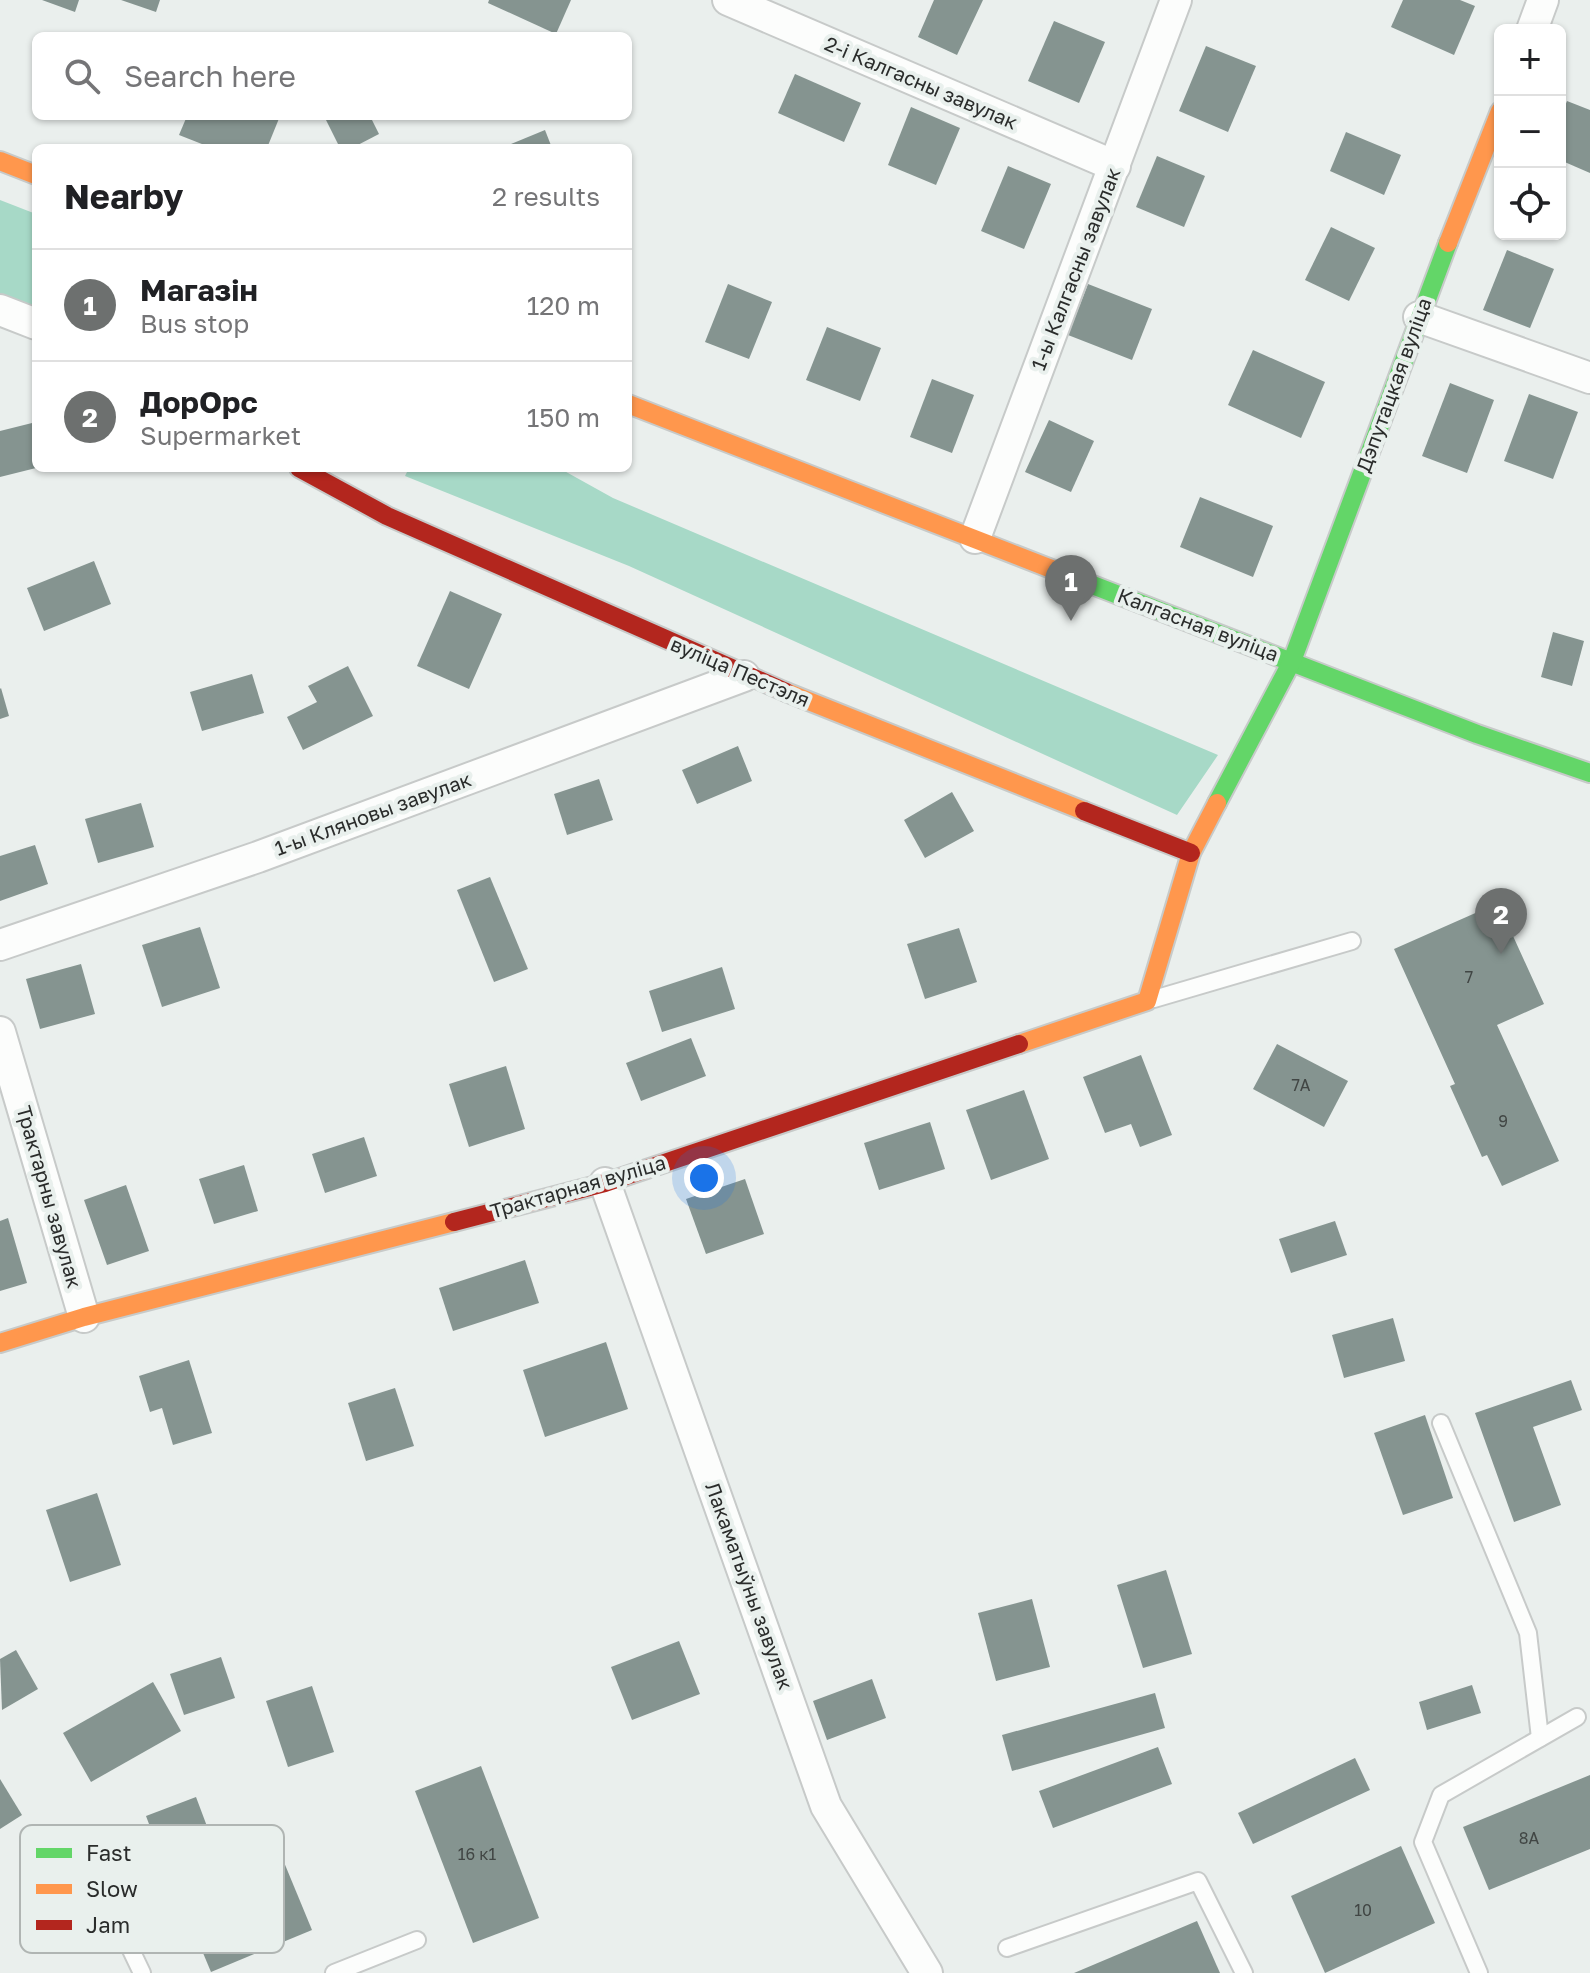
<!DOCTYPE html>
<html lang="en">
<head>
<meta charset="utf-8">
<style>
	body { margin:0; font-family:"Golos Text",sans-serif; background:#f2f2f2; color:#202124 }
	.controls { position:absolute; right:24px; top:24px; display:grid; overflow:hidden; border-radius:12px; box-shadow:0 2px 6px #0004 }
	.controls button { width:72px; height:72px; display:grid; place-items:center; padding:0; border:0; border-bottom:2px solid #e0e0e0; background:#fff; color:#202124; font:40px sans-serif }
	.you { position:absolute; left:704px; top:1178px; width:28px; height:28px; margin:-20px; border:6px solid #fff; border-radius:50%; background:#1a73e8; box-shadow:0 0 0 12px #1a73e833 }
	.badge { display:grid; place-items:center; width:52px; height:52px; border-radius:50%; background:#6d706f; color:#fff; font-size:26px; font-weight:700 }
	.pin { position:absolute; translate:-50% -66px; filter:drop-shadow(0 2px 4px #0008) }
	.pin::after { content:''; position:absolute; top:42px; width:28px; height:24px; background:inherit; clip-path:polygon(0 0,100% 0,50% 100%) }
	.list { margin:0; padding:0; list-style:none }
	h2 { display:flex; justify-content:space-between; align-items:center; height:104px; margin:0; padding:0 32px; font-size:34px }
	h2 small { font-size:26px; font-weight:400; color:#757577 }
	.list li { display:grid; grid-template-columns:52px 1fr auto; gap:24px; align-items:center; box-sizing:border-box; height:112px; padding:0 32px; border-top:2px solid #e0e0e0 }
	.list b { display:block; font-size:30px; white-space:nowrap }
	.list p { margin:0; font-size:26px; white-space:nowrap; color:#757577 }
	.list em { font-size:26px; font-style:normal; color:#757577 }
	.icon { flex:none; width:44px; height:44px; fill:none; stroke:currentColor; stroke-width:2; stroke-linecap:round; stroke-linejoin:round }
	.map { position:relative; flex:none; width:1590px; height:1973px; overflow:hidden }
	.search { position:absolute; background:#fff; box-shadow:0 2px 6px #0004; left:32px; top:32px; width:600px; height:88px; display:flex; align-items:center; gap:20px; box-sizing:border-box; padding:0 28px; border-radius:12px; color:#757577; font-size:30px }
	.panel { position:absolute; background:#fff; box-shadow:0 2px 6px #0004; left:32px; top:144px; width:600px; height:328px; border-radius:12px }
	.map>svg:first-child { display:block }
</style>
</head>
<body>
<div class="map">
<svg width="1590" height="1973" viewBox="0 0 1590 1973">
	<rect width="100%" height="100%" fill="#eaefed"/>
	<g fill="#a7d9c7">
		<polygon points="0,200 36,214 36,311 0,296"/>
		<polygon points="409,468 559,468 613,498 1218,755 1177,815 629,566 405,476"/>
	</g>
	<g fill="#859490">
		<polygon points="42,0 79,0 75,12"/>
		<polygon points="121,0 160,0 156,12"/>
		<polygon points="489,0 571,0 556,34 488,3"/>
		<polygon points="934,0 983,0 957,55 918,37"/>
		<polygon points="1403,0 1460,0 1475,6 1454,55 1391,27"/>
		<polygon points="1054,21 1105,42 1079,103 1028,81"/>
		<polygon points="1206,46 1256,66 1228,132 1179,111"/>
		<polygon points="795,74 861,103 844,142 778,113"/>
		<polygon points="1567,101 1590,110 1590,173 1560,160 1560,118"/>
		<polygon points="911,107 960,128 936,185 888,165"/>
		<polygon points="187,116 280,116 267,148 212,148 179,135"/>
		<polygon points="324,116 370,116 379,134 352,148 340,148"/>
		<polygon points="545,130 552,148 501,148"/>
		<polygon points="1346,132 1401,155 1384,195 1330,171"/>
		<polygon points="1157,156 1205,176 1184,227 1136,207"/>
		<polygon points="1008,166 1051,184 1024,249 981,231"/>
		<polygon points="1331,227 1375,248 1349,301 1305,280"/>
		<polygon points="1507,250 1554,269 1530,328 1483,310"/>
		<polygon points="728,284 772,302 749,359 705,342"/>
		<polygon points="1088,284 1152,309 1132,360 1068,335"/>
		<polygon points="827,327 881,348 860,401 806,380"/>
		<polygon points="1253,350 1325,382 1301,438 1228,405"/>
		<polygon points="932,379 974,395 952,453 910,437"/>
		<polygon points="1450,383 1494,400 1467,473 1422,456"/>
		<polygon points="1529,394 1578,412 1553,479 1504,461"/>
		<polygon points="1049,420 1094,441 1071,492 1025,472"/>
		<polygon points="36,422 36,468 0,477 0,431"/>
		<polygon points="1200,497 1273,526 1253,577 1180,547"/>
		<polygon points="94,561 111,604 44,631 27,588"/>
		<polygon points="450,591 502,614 469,689 417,666"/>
		<polygon points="1553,632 1584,641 1572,686 1541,677"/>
		<polygon points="348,666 373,716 303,750 287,717 317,702 308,686"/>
		<polygon points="252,674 264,713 202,731 190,692"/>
		<polygon points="1,688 9,716 0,719 0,689"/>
		<polygon points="738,746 752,781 697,804 682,770"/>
		<polygon points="599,779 613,820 567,835 554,794"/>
		<polygon points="952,792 974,831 925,858 904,820"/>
		<polygon points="141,803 154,847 98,863 85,819"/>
		<polygon points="35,845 48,884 0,901 0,856"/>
		<polygon points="490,877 528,969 494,982 457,890"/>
		<polygon points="1498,903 1544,1004 1497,1025 1559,1161 1502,1186 1487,1155 1482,1157 1450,1086 1455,1084 1394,949"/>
		<polygon points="200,927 220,988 162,1007 142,945"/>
		<polygon points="959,928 977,982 925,999 907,944"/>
		<polygon points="81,964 95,1014 40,1029 26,979"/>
		<polygon points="722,967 735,1009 662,1032 649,991"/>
		<polygon points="691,1038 706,1076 641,1101 626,1063"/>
		<polygon points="1277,1044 1348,1081 1324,1127 1253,1089"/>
		<polygon points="1141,1055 1172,1135 1140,1147 1131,1124 1105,1133 1083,1077"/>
		<polygon points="506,1066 525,1129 469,1147 449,1084"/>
		<polygon points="1024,1090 1049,1159 991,1180 966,1110"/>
		<polygon points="930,1122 945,1169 879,1190 864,1143"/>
		<polygon points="364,1137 377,1176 325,1193 312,1154"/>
		<polygon points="244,1165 258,1211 214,1224 199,1179"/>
		<polygon points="745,1179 764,1234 706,1254 686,1199"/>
		<polygon points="126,1185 149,1251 107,1265 84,1200"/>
		<polygon points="8,1218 27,1283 0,1291 0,1221"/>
		<polygon points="1335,1221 1347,1255 1291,1273 1279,1239"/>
		<polygon points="525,1260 539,1303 453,1331 439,1288"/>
		<polygon points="1393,1318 1405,1361 1344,1378 1332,1335"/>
		<polygon points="606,1342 628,1409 545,1437 523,1370"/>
		<polygon points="189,1360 212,1433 173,1445 162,1408 150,1412 139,1376"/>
		<polygon points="1571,1380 1582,1410 1533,1427 1561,1505 1514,1522 1475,1413"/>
		<polygon points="395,1388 414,1446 366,1461 348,1403"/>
		<polygon points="1425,1415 1453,1498 1403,1515 1374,1433"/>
		<polygon points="97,1493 121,1565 70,1582 46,1510"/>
		<polygon points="1166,1570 1192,1654 1143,1668 1117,1585"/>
		<polygon points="1032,1599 1050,1667 996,1681 978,1613"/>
		<polygon points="679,1641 700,1694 632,1720 611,1667"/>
		<polygon points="16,1650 38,1689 2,1710 0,1659"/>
		<polygon points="221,1657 235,1698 184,1715 170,1674"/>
		<polygon points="872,1679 886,1718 827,1740 813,1701"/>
		<polygon points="153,1682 181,1731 91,1782 63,1733"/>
		<polygon points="1472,1685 1481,1713 1427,1730 1419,1702"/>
		<polygon points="312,1686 334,1752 288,1767 266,1701"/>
		<polygon points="1155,1693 1165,1728 1012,1771 1002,1735"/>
		<polygon points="1158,1747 1172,1784 1053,1828 1039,1791"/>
		<polygon points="1355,1758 1370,1790 1253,1844 1238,1813"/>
		<polygon points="481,1766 539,1918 473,1943 415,1791"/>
		<polygon points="1590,1775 1590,1849 1489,1890 1463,1827"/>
		<polygon points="0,1779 22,1815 0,1829"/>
		<polygon points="196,1797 211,1837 161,1856 146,1816"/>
		<polygon points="1401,1846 1435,1923 1325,1973 1291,1896"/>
		<polygon points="281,1855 312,1930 211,1972 180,1898"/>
		<polygon points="1197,1921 1220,1973 1074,1973"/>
	</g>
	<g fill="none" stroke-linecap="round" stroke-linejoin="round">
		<g stroke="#c7cac9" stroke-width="20">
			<g id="lane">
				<polyline points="1154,999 1352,941"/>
				<polyline points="1441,1423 1528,1633 1540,1738"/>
				<polyline points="110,1906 142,1973"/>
				<polyline points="1007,1948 1198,1881 1244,1973"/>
				<polyline points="334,1973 417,1940"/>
				<polyline points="1479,1973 1423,1842 1441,1795 1577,1717"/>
			</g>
		</g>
		<g stroke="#c7cac9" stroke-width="34">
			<g id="street">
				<polyline points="728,0 1115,166"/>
				<polyline points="1532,30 1543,0"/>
				<polyline points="0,310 36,324"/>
				<polyline points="1419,317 1590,378"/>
				<polyline points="975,538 1176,0"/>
				<polyline points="0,945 258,857 744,676"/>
				<polyline points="0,1032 84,1317"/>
				<polyline points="605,1183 826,1806 927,1973"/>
			</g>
		</g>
		<g stroke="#c7cac9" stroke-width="22">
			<g id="fast">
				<polyline points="1072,577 1477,734 1590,773"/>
				<polyline points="1217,803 1292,661 1448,243"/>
			</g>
		</g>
		<g stroke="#c7cac9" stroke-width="22">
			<g id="slow">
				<polyline points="0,161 36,175"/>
				<polyline points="1448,243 1500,111"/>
				<polyline points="628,404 1072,577"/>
				<polyline points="786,692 1084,811"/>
				<polyline points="1019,1044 1147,1001 1191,853 1217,803"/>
				<polyline points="0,1343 84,1317 454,1222"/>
			</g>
		</g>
		<g stroke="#c7cac9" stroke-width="22">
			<g id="jam">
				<polyline points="299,468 387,516 786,692"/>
				<polyline points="1084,811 1191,853"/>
				<polyline points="454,1222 605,1183 1019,1044"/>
			</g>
		</g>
		<use href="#lane" stroke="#fcfdfc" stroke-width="16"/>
		<use href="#street" stroke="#fcfdfc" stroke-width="30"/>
		<use href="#fast" stroke="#63d668" stroke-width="18"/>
		<use href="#slow" stroke="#ff974d" stroke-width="18"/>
		<use href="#jam" stroke="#b3261e" stroke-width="18"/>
	</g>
	<g text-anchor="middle" stroke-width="8" stroke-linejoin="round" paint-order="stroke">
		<g font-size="16" fill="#414644">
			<text x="1469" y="983">7</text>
			<text x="1301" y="1091">7А</text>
			<text x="1503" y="1127">9</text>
			<text x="1529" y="1844">8А</text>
			<text x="477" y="1860">16 к1</text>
			<text x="1363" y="1916">10</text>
		</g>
		<g font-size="20" fill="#2a2c2b" stroke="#e9f0ed">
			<text transform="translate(921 83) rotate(23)" y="7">2-і Калгасны завулак</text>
			<text transform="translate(1076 269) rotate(-69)" y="7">1-ы Калгасны завулак</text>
			<text transform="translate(1394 385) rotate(-70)" y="7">Дэпутацкая вуліца</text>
			<text transform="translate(1198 625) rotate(21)" y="7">Калгасная вуліца</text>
			<text transform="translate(740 672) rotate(23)" y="7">вуліца Пестэля</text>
			<text transform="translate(373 814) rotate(-20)" y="7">1-ы Кляновы завулак</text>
			<text transform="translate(578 1187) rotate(-16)" y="7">Трактарная вуліца</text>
			<text transform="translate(49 1197) rotate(74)" y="7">Трактарны завулак</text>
			<text transform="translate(749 1586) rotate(70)" y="7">Лакаматыўны завулак</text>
		</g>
	</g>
	<rect x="20" y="1825" width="264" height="128" rx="12" fill="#e9f0ed" stroke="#b0b5b3" stroke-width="2"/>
	<rect x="36" y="1848" width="36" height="10" fill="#63d668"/>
	<rect x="36" y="1884" width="36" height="10" fill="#ff974d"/>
	<rect x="36" y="1920" width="36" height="10" fill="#b3261e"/>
	<g font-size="22" fill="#2a2c2b">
		<text x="86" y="1861">Fast</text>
		<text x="86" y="1897">Slow</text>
		<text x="86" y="1933">Jam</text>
	</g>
</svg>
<div class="controls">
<button>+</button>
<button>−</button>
<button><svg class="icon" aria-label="locate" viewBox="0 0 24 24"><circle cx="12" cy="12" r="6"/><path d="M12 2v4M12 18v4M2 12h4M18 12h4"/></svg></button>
</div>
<div class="you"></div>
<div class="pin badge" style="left:1071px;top:621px">1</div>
<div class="pin badge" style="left:1501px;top:954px">2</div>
<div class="search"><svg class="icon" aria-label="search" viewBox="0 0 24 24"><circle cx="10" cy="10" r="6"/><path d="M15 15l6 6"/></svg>Search here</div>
<section class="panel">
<h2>Nearby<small>2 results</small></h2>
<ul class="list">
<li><span class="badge">1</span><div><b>Магазін</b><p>Bus stop</p></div><em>120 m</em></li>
<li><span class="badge">2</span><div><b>ДорОрс</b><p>Supermarket</p></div><em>150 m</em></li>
</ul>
</section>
</div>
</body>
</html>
